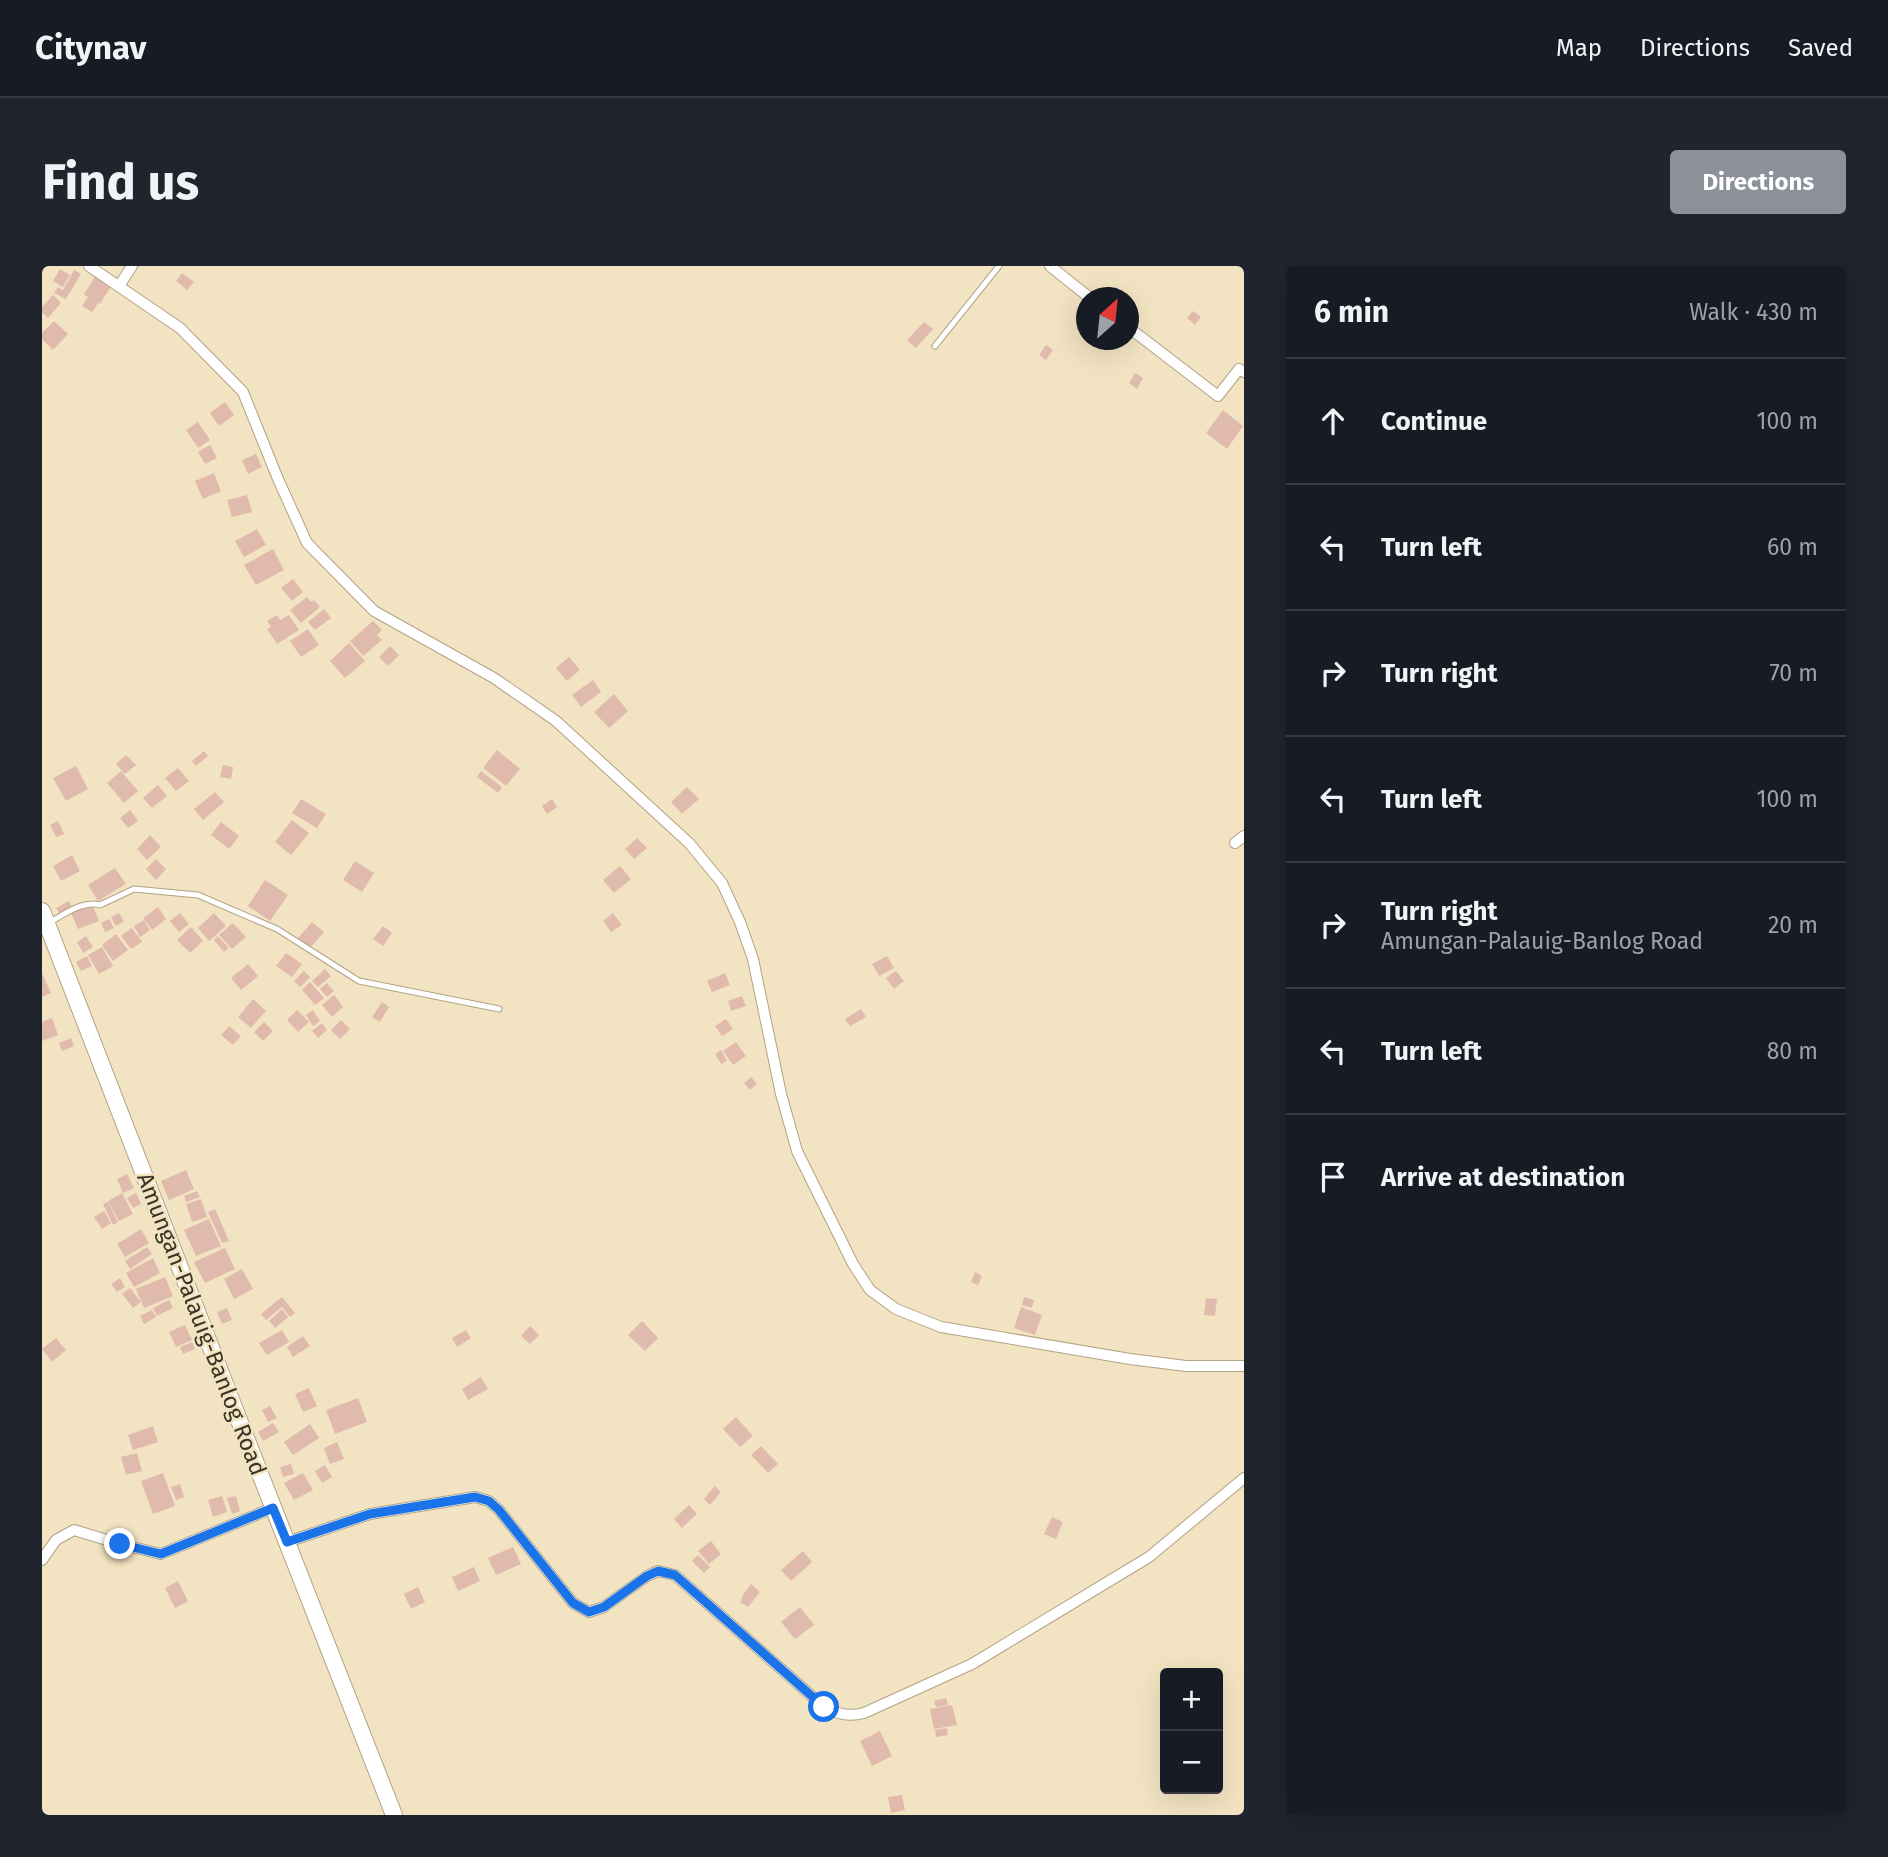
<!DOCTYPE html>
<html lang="en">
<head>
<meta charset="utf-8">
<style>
	body { margin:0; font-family:"Fira Sans",sans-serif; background:#20242c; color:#f1f3f6 }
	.controls { position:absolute; right:21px; bottom:21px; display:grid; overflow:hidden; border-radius:7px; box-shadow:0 7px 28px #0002 }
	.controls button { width:63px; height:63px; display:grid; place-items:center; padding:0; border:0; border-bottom:2px solid #363941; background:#171b24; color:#f1f3f6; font:35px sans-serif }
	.compass { position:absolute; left:1034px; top:21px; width:63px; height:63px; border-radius:50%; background:#171b24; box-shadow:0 7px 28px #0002; rotate:27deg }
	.stop { position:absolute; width:21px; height:21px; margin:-16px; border:5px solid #1a73e8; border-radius:50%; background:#fff }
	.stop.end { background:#1a73e8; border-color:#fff; box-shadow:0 2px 7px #0008 }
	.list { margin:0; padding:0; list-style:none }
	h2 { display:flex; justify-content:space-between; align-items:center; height:91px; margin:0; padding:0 28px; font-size:30px }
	h2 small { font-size:23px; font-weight:400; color:#9ea1a6 }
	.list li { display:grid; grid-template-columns:46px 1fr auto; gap:21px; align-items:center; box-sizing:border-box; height:126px; padding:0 28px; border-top:2px solid #363941 }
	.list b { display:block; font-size:26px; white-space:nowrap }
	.list p { margin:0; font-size:23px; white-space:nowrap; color:#9ea1a6 }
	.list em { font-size:23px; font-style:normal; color:#9ea1a6 }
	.icon { flex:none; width:38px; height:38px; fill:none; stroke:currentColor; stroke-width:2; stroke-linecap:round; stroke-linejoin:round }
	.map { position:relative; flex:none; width:1202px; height:1549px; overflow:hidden; border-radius:7px }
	header { display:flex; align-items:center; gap:42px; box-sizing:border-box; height:98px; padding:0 35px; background:#171b24; border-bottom:2px solid #363941 }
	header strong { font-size:33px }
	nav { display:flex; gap:38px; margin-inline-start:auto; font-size:24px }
	.intro { display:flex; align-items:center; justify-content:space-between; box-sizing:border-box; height:168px; padding:0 42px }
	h1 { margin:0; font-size:49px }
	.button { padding:18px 32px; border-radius:7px; background:#8c9099; color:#fff; font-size:24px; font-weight:700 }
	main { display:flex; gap:42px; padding:0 42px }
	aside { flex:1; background:#171b24; border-radius:7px; box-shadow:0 7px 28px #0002 }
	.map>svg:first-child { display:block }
</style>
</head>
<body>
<header>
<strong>Citynav</strong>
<nav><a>Map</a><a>Directions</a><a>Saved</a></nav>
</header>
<div class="intro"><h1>Find us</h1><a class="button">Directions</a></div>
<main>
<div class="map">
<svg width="1202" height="1549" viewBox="0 0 1202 1549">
	<rect width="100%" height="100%" fill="#f2e3c2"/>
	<g fill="#e0bbad">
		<polygon points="18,3 28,9 21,21 11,15"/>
		<polygon points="32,4 39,8 24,33 12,27 16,21 21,24"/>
		<polygon points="140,7 152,16 145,24 134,15"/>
		<polygon points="54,9 70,19 58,38 56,37 50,46 40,40 46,31 42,28"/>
		<polygon points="11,29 19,37 6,52 0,46 0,41"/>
		<polygon points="1151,45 1159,51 1153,59 1145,52"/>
		<polygon points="12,55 26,68 11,84 0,73 0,67"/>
		<polygon points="882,56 891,63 874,82 865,74"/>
		<polygon points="1004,79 1011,84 1004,94 997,89"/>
		<polygon points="1093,107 1101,112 1095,123 1087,117"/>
		<polygon points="183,136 192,149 177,160 168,147"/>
		<polygon points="1181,144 1201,160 1185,183 1164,167"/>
		<polygon points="156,156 168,174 156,182 144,164"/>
		<polygon points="168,179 175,192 163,198 156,186"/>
		<polygon points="214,188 220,201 206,208 200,194"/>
		<polygon points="172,207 179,225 161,233 153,215"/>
		<polygon points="205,229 210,246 190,251 185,234"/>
		<polygon points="215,263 224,279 202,291 193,275"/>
		<polygon points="231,283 242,304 214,319 202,299"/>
		<polygon points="251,313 261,326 250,335 239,322"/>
		<polygon points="265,331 269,336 272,334 278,341 259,357 248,344"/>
		<polygon points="282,343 289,352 273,364 266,356"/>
		<polygon points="235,349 238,354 247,349 257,364 235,378 225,363 229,361 225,355"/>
		<polygon points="331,355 340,364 335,369 340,374 321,390 308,375"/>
		<polygon points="266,363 277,379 259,391 248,375"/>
		<polygon points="307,377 323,395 303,412 288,395"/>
		<polygon points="348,380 357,389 346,400 337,391"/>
		<polygon points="527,391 538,404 525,415 514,402"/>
		<polygon points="551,414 559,426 539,441 530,429"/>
		<polygon points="572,428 586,445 567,462 552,446"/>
		<polygon points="455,484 478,503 464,520 441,502"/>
		<polygon points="162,485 166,490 154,500 150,495"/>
		<polygon points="84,489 94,499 83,508 74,498"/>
		<polygon points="181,499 191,501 189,513 178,511"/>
		<polygon points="34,500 46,523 24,535 11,512"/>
		<polygon points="136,502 147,515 134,525 123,512"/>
		<polygon points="79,505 96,525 82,537 65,517"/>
		<polygon points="439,505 460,521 456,527 435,511"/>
		<polygon points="116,519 125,530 110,542 101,532"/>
		<polygon points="645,521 657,533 640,548 629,536"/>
		<polygon points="173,526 182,536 161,554 152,543"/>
		<polygon points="259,533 284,548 275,562 250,547"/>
		<polygon points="510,533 515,541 505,548 500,540"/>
		<polygon points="88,544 96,555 86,562 78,552"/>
		<polygon points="250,554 267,567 249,589 233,576"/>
		<polygon points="16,555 22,568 14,571 8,559"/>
		<polygon points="179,556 197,570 187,583 169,569"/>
		<polygon points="108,569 119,581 105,594 95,583"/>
		<polygon points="595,572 605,582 592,593 583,583"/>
		<polygon points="30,589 38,605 19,615 11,600"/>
		<polygon points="114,593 124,603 114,614 104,603"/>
		<polygon points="313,595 332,607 320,626 301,614"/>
		<polygon points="578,600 589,613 572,627 561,614"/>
		<polygon points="73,602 84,618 56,635 46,619"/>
		<polygon points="223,614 246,629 228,655 206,640"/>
		<polygon points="27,635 30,641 18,648 14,642"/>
		<polygon points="50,638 57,655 36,663 29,647"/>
		<polygon points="116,641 124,653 110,664 101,652"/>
		<polygon points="77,647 82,655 74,660 69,651"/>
		<polygon points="138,647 147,658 137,666 128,655"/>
		<polygon points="172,647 184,660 167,675 156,662"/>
		<polygon points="571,647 580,659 569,666 561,655"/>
		<polygon points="67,653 72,662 63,666 59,657"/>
		<polygon points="102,654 108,664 98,671 92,660"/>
		<polygon points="270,656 282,666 268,682 256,672"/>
		<polygon points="191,657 204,671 190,683 177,669"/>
		<polygon points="341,660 350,667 341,680 331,673"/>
		<polygon points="149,661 161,675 148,687 135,674"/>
		<polygon points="90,662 100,676 89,683 79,670"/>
		<polygon points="74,668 86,684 71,695 60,679"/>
		<polygon points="44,670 51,681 41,687 35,676"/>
		<polygon points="176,670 187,682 182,686 172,674"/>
		<polygon points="60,681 71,700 57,708 46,689"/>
		<polygon points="244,687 260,698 250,711 234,700"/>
		<polygon points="45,690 50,700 39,705 34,696"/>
		<polygon points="845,690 852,702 837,710 830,698"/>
		<polygon points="206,698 216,710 199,724 189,712"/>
		<polygon points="283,703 289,710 276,721 270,715"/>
		<polygon points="262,705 268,711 258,721 252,715"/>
		<polygon points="854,705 862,715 852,723 844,712"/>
		<polygon points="0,707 9,727 0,731"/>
		<polygon points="683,707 688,719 670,726 665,715"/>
		<polygon points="268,716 282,732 273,739 260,724"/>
		<polygon points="285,717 292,725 285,731 278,723"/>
		<polygon points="292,729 301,741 290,751 280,739"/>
		<polygon points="700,730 704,740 689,745 686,735"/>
		<polygon points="211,733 224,745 209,762 196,751"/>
		<polygon points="340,736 347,741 338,756 330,751"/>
		<polygon points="819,743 824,751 808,760 803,753"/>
		<polygon points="255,744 267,756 256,766 245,754"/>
		<polygon points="271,744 278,755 271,760 264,749"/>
		<polygon points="10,752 16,769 0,775 0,756"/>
		<polygon points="684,753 691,763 680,770 673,760"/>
		<polygon points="299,754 308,763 298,773 289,764"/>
		<polygon points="222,756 231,765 221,775 212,766"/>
		<polygon points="280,757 285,764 276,772 270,765"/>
		<polygon points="187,760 199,770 191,779 179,769"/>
		<polygon points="29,772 32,780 20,785 17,777"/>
		<polygon points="694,776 704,790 691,799 681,785"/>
		<polygon points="679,784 685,795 679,798 673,788"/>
		<polygon points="709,811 715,818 708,824 702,817"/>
		<polygon points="144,904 152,923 127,934 119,915"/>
		<polygon points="85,908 92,922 81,927 75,913"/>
		<polygon points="155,925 158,931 144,936 142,930"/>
		<polygon points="80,927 91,948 77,955 66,935"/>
		<polygon points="94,927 99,938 91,942 85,932"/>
		<polygon points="159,933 165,951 150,956 144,938"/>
		<polygon points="66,936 76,956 71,959 61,938"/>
		<polygon points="173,943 187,975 180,977 166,946"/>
		<polygon points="62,945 69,957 60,963 52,951"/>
		<polygon points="167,953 179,980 154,990 142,964"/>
		<polygon points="99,963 107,977 83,991 75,978"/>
		<polygon points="105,981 110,988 88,1003 83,995"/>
		<polygon points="183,982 193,1003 163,1017 152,996"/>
		<polygon points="111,992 118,1007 92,1021 84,1007"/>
		<polygon points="200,1003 211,1023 192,1033 182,1013"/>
		<polygon points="933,1006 940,1010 936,1019 929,1016"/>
		<polygon points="123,1011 131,1030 102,1042 94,1023"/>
		<polygon points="78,1012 83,1021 75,1026 69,1018"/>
		<polygon points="88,1022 99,1036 91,1042 80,1028"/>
		<polygon points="240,1031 253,1047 248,1051 240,1041 224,1054 219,1048"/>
		<polygon points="982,1031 992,1034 990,1042 980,1039"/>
		<polygon points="1164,1032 1175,1033 1173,1050 1162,1049"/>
		<polygon points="127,1034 131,1042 115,1050 111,1042"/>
		<polygon points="979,1041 1000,1049 993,1069 972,1062"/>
		<polygon points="185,1042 190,1054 180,1058 175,1046"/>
		<polygon points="240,1043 246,1051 233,1062 227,1055"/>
		<polygon points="110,1044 114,1051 102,1058 98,1050"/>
		<polygon points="600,1055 616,1072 603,1085 586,1069"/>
		<polygon points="143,1059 150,1074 134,1081 127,1066"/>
		<polygon points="488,1060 497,1069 488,1078 479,1070"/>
		<polygon points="240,1064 247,1076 225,1089 217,1077"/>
		<polygon points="424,1064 429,1072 415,1081 410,1072"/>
		<polygon points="261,1070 268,1080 251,1091 245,1081"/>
		<polygon points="14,1072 24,1084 10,1096 0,1083"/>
		<polygon points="150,1076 153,1083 141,1088 138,1081"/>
		<polygon points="439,1111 446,1123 426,1134 420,1123"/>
		<polygon points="267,1122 275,1140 261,1146 253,1128"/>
		<polygon points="316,1132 325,1156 293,1168 284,1144"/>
		<polygon points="228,1140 235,1152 226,1156 220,1144"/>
		<polygon points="694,1151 711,1170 698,1181 681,1163"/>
		<polygon points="231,1157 237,1166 221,1175 216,1166"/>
		<polygon points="268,1158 277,1172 251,1189 242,1176"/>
		<polygon points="111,1160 116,1176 91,1184 86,1169"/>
		<polygon points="295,1176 302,1193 288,1198 282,1182"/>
		<polygon points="719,1180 736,1198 726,1207 709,1189"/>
		<polygon points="95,1187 100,1205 84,1209 79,1191"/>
		<polygon points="249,1198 252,1208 241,1211 238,1201"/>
		<polygon points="283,1199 290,1211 280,1217 273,1205"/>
		<polygon points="121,1207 133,1240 111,1248 99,1215"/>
		<polygon points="261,1207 271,1224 252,1234 242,1217"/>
		<polygon points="138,1218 142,1231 134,1234 129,1221"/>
		<polygon points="673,1220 679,1226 668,1239 662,1233"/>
		<polygon points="180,1230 185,1246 171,1251 166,1234"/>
		<polygon points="194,1230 198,1245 190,1248 185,1232"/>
		<polygon points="647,1239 655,1248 640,1262 632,1253"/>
		<polygon points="1010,1251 1021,1256 1014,1273 1002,1268"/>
		<polygon points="669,1275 679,1288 667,1298 656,1285"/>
		<polygon points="471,1281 479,1298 454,1309 446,1292"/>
		<polygon points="761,1285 770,1296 749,1315 739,1304"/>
		<polygon points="656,1289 668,1301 662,1307 650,1295"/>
		<polygon points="432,1301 438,1315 416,1325 410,1311"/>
		<polygon points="136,1315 146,1335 133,1342 123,1322"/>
		<polygon points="709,1318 718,1326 706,1341 698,1336 701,1331 700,1330"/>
		<polygon points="376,1321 383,1336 369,1343 362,1328"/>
		<polygon points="758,1341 772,1359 753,1373 739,1356"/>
		<polygon points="904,1432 906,1439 894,1441 892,1435"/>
		<polygon points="910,1439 915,1459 892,1463 888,1443"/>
		<polygon points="905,1462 906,1469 894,1471 893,1464"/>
		<polygon points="838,1465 850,1490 830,1500 818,1475"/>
		<polygon points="860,1529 863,1544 849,1547 846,1531"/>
	</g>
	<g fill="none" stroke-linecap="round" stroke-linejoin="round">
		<g stroke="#b1a383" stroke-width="7">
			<g id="lane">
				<polyline points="893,80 957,0"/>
				<path d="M8 656C23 648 41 634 58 639L92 623 156 629 235 663 317 715 457 743"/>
			</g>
		</g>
		<g stroke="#b1a383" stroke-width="12">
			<g id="street">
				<polyline points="47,0 138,62 201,126 236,213 265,277 332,345 452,412 514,455 647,577 680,617 698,656 711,693 739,828 755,885 811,998 828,1024 854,1043 899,1061 1088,1093 1144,1100 1202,1100"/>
				<polyline points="1008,0 1048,32"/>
				<polyline points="77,20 90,0"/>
				<polyline points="1086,61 1176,130 1197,103 1202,106"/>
				<polyline points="1193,577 1202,570"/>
				<path d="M245 1276 328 1248 433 1231 447 1235 457 1244 531 1337 547 1346 562 1341 605 1310 616 1305 633 1309 782 1441C796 1448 806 1451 822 1447L930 1398 1107 1291 1202 1212"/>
				<polyline points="0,1294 14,1274 32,1264 78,1278 119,1288 231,1242"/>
			</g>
		</g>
		<g stroke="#b1a383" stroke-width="18">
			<polyline id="secondary" points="0,645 202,1167 352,1549"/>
		</g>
		<use href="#lane" stroke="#fff" stroke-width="5"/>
		<use href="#street" stroke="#fff" stroke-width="10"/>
		<use href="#secondary" stroke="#fff" stroke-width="16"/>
	</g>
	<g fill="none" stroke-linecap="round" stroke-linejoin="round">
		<polyline stroke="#1a73e8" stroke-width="9" points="78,1278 119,1288 231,1242 245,1276 328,1248 433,1231 447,1235 457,1244 531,1337 547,1346 562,1341 605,1310 616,1305 633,1309 782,1441"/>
	</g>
	<g text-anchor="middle" stroke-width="5" stroke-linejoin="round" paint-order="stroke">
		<g font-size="23" fill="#3a3427" stroke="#f2e3c2">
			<text transform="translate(160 1058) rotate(69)" y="8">Amungan-Palauig-Banlog Road</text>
		</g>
	</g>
</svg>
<div class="controls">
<button>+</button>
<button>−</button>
</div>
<svg class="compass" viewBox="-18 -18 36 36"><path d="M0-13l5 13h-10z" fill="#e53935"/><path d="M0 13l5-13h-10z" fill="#9ea1a6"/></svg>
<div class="stop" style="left:782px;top:1441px"></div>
<div class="stop end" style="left:78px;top:1278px"></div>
</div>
<aside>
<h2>6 min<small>Walk · 430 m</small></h2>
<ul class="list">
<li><svg class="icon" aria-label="ahead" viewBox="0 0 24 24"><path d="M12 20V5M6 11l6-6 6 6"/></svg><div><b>Continue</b></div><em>100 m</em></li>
<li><svg class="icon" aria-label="left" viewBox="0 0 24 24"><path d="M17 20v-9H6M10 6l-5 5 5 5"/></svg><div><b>Turn left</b></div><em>60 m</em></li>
<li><svg class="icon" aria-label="right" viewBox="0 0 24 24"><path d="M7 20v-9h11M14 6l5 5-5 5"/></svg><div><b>Turn right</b></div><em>70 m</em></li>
<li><svg class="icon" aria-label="left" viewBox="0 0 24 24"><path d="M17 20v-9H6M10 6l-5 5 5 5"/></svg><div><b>Turn left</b></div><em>100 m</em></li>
<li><svg class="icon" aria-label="right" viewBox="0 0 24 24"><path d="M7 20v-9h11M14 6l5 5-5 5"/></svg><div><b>Turn right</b><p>Amungan-Palauig-Banlog Road</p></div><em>20 m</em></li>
<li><svg class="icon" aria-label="left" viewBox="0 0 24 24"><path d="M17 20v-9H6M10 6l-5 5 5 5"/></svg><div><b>Turn left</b></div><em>80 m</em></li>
<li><svg class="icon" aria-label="arrive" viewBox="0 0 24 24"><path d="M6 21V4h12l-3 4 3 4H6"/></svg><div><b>Arrive at destination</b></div></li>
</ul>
</aside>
</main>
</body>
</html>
